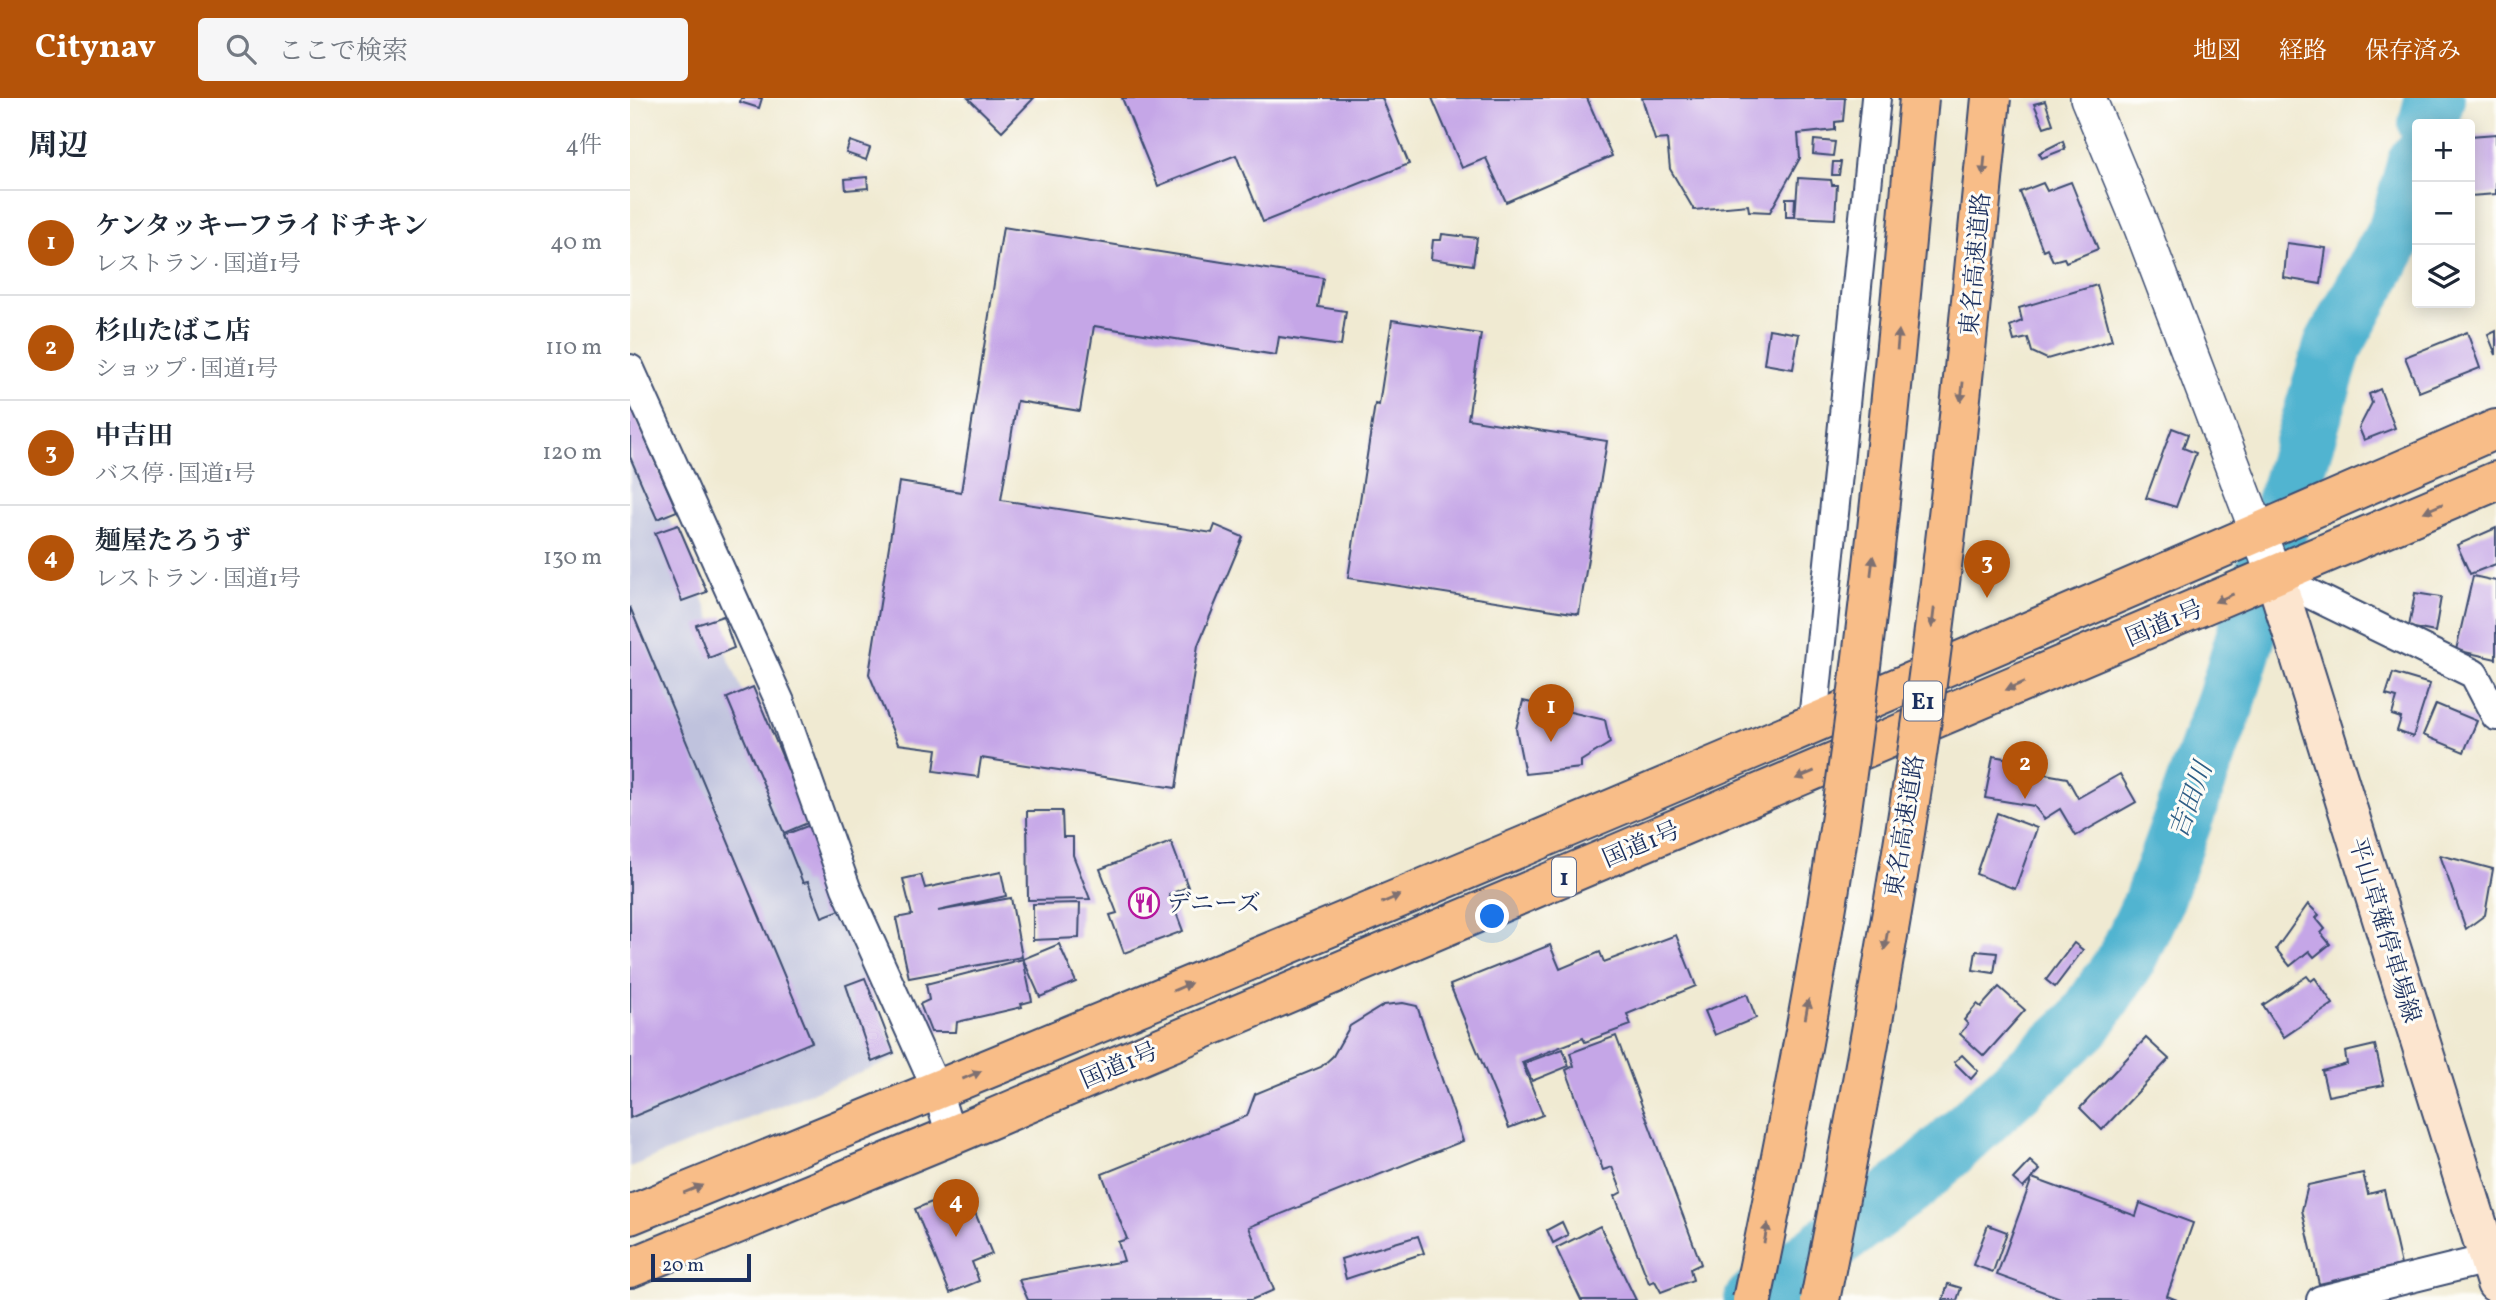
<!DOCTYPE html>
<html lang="ja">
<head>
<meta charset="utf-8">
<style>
	body { margin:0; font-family:Vollkorn,"Noto Serif JP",serif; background:#f6f6f7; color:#1f2937 }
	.controls { position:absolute; right:21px; top:21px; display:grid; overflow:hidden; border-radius:7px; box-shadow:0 4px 18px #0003 }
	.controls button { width:63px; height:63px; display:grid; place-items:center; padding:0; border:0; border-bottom:2px solid #e0e1e3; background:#fff; color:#1f2937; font:35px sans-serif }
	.scale { position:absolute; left:21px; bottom:18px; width:100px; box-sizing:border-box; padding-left:7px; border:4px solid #1b2f5e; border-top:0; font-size:19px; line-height:24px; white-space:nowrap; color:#1b2f5e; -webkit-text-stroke:5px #fdfcf7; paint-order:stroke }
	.you { position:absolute; left:863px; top:819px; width:24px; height:24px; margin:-18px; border:5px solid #fff; border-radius:50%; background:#1a73e8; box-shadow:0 0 0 10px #1a73e833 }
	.badge { display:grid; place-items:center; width:46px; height:46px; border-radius:50%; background:#b45309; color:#fff; font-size:23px; font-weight:700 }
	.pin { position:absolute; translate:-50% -58px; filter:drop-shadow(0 2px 4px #0008) }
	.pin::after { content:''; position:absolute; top:37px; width:24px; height:21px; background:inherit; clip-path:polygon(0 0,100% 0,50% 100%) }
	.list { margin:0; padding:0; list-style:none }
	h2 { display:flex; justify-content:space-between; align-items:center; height:91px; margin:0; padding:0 28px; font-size:30px }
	h2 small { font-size:23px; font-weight:400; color:#747a83 }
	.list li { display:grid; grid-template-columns:46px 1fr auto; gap:21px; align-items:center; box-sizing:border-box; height:105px; padding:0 28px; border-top:2px solid #e0e1e3 }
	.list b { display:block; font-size:26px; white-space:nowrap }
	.list p { margin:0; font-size:23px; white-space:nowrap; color:#747a83 }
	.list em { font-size:23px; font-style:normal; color:#747a83 }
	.icon { flex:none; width:38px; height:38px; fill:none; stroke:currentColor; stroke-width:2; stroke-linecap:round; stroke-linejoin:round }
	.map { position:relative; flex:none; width:1866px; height:1202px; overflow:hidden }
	header { display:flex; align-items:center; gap:42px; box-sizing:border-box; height:98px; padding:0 35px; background:#b45309; color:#fff }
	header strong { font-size:33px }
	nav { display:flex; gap:38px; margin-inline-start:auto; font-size:24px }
	.search { width:490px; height:63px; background:#f6f6f7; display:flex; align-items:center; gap:18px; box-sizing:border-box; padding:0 24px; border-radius:7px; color:#747a83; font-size:26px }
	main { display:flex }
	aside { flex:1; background:#fff }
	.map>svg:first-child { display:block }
</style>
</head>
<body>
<header>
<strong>Citynav</strong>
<div class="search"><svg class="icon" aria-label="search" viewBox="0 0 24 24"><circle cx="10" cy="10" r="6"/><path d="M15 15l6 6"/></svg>ここで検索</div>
<nav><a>地図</a><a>経路</a><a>保存済み</a></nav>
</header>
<main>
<aside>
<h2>周辺<small>4件</small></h2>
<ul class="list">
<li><span class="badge">1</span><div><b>ケンタッキーフライドチキン</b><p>レストラン · 国道1号</p></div><em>40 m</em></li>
<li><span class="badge">2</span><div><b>杉山たばこ店</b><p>ショップ · 国道1号</p></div><em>110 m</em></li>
<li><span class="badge">3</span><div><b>中吉田</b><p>バス停 · 国道1号</p></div><em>120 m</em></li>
<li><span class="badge">4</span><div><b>麺屋たろうず</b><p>レストラン · 国道1号</p></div><em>130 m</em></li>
</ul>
</aside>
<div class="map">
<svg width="1866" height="1202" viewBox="0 0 1866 1202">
	<rect width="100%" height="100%" fill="#fdfcf7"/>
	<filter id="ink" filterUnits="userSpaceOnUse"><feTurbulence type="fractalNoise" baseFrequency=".0143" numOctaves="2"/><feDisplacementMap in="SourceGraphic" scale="14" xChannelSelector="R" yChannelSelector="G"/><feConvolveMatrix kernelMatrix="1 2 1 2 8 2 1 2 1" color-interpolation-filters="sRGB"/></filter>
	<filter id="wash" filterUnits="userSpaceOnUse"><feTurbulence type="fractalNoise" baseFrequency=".00686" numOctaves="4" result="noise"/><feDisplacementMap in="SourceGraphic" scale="28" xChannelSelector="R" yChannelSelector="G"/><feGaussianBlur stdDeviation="1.57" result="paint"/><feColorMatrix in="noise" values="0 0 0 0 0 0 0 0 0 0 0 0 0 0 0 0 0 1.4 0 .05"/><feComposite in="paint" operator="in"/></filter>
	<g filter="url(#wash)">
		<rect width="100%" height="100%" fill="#f0ead2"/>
		<polygon fill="#bfc2dd" points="0,330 269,959 0,1069"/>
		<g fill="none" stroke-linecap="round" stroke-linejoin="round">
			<g stroke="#51b4d0" stroke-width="60">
				<polyline points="1798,26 1805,0"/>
				<polyline points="1124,1202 1282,1085 1454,925 1497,860 1522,806 1597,600 1704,246 1768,131 1787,64"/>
			</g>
		</g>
		<g id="blocks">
			<g fill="#c5a6e7">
				<polygon points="111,0 132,0 129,10 110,4"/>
				<polygon points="338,0 404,0 372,33"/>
				<polygon points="492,0 752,0 779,66 633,124 606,57 528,88"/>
				<polygon points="802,0 957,0 982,58 876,104 856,60 832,70"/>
				<polygon points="1012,0 1215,0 1213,23 1205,24 1205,32 1168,36 1170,60 1140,114 1119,113 1118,107 1064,112 1040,71 1037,41 1025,42"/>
				<polygon points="1415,3 1423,26 1414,29 1404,6"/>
				<polygon points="1866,36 1866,96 1840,98 1840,38"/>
				<polygon points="1184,42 1205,44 1203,58 1183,56"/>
				<polygon points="220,43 240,50 236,62 216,55"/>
				<polygon points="1433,43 1435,51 1412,60 1409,55"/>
				<polygon points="1203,64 1211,64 1209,77 1202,77"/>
				<polygon points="237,79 238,90 216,92 215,81"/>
				<polygon points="1168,80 1201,82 1202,87 1207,87 1205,121 1165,119"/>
				<polygon points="1441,84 1468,151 1436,164 1434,160 1423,163 1417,150 1413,152 1390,94 1413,85 1417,93"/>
				<polygon points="1156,100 1165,100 1164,119 1156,119"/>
				<polygon points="373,129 693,180 688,209 716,213 711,248 649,239 646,257 464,228 450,313 387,303 371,402 582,435 585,427 613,439 568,547 546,690 351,660 348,679 304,673 307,651 268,646 239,576 269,384 331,394"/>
				<polygon points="812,136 847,140 843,167 801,161 803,142 811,142"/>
				<polygon points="1657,145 1696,150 1691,186 1654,180"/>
				<polygon points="1467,187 1482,242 1417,261 1402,254 1398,240 1384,243 1380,228 1392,223 1389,210"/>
				<polygon points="762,222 851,236 838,321 977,343 949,516 718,480 745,306 749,307"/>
				<polygon points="1139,231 1169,236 1163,271 1134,266"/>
				<polygon points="1866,233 1866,257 1858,237"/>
				<polygon points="1837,234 1850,270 1789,294 1775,259"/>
				<polygon points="1750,291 1765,330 1734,342 1729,330 1742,305 1739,296"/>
				<polygon points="0,306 47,413 27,421 0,359"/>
				<polygon points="1542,330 1558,336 1553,350 1566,355 1546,409 1516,400"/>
				<polygon points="48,427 77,494 52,503 25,435"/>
				<polygon points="1866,430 1866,466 1840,476 1827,447"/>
				<polygon points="1843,478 1866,483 1866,561 1826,552"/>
				<polygon points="1785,495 1811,499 1805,534 1779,529"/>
				<polygon points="0,509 182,944 0,1020"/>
				<polygon points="93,518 104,550 79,560 66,527"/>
				<polygon points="1763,575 1800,586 1783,639 1767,633 1771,620 1762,617 1767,600 1756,597"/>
				<polygon points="123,589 180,724 154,735 97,600"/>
				<polygon points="893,603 975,622 980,645 951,663 951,670 895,676 886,631"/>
				<polygon points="1806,606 1847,623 1834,654 1793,637"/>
				<polygon points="1363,658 1379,661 1387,671 1437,680 1448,700 1490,676 1506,704 1446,738 1430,711 1414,721 1404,708 1355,700"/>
				<polygon points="397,713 432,713 433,739 443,739 443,757 460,801 398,802"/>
				<polygon points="1367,715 1407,730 1385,791 1346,776"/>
				<polygon points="180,727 213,811 192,819 178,784 173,785 154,737"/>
				<polygon points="541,744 558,789 539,796 553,833 494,855 480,817 487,815 470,771"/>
				<polygon points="1810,757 1863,771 1855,817 1836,831"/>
				<polygon points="371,774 376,798 308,813 381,800 392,859 279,880 266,820 282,817 273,781 291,777 295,790"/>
				<polygon points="450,805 449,840 403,842 403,806"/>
				<polygon points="1678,806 1689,817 1686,820 1695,831 1691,835 1700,846 1684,859 1679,853 1660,868 1646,851"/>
				<polygon points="1046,837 1066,888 997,916 1001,927 955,944 953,940 892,964 913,1017 879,1030 820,887 920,847 930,871 970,854 974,864"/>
				<polygon points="1444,845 1453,852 1425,889 1416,882"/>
				<polygon points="429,846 446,884 410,899 393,861"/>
				<polygon points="1346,853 1367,855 1364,875 1343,872"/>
				<polygon points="393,861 402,903 391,906 392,909 327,924 326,934 301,934 290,906 299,902 296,886"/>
				<polygon points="1677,878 1681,883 1685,880 1703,906 1654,939 1633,907"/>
				<polygon points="235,880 264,955 242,964 216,887"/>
				<polygon points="1369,889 1395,912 1354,958 1330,936 1338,926 1334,922 1347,906 1351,909"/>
				<polygon points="1117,896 1126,920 1085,937 1075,913"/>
				<polygon points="773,905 787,908 833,1043 619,1129 644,1192 621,1202 398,1202 389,1182 494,1163 488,1144 497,1141 472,1076 617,1018 625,996 691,969 703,958 720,928 754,907"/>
				<polygon points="986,938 1071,1166 1060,1171 1063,1182 1031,1194 1025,1183 1019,1185 985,1098 992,1094 982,1069 973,1072 936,972 944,968 940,955"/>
				<polygon points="1516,940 1539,961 1472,1032 1450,1010"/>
				<polygon points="1745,947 1754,987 1698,998 1692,973 1717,966 1715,954"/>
				<polygon points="933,951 939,968 902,983 894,965"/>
				<polygon points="1332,957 1348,973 1341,981 1324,964"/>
				<polygon points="1400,1063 1410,1072 1393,1090 1383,1081"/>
				<polygon points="1733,1075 1738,1096 1754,1092 1771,1167 1689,1186 1672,1112 1678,1087"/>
				<polygon points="1402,1080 1506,1118 1510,1105 1563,1125 1537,1198 1547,1202 1436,1202 1367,1177"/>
				<polygon points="335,1090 362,1156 342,1164 349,1183 320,1195 285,1111"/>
				<polygon points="932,1124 938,1137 923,1145 917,1132"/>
				<polygon points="1358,1127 1377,1134 1363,1174 1343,1167"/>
				<polygon points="970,1128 1006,1202 951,1202 926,1150"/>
				<polygon points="788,1138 794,1155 716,1181 711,1161"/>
				<polygon points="1318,1186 1331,1190 1327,1202 1313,1202"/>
			</g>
		</g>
	</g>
	<g filter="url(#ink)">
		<use href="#blocks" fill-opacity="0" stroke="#3b4b6f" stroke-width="2"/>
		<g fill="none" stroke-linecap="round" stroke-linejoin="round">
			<g stroke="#3b4b6f" stroke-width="32">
				<g id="minor">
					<polyline points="0,271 150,604 216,790 307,992 321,1038"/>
					<polyline points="1645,479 1844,576 1866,618"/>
					<polyline points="1183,623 1246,0"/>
					<polyline points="1691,1202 1866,1159"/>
				</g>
			</g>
			<g stroke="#3b4b6f" stroke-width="38">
				<polyline id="tertiary" points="1458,0 1512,130 1645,479"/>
			</g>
			<g stroke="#3b4b6f" stroke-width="42">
				<polyline id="secondary" points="1645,479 1866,1185"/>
			</g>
			<g stroke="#3b4b6f" stroke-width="42">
				<g id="trunk">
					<path d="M0 1117C625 864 1248 601 1866 331"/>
					<polyline points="0,1170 321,1038 1866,383"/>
				</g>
			</g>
			<use href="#minor" stroke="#fff" stroke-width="28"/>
			<use href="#tertiary" stroke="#fff" stroke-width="35"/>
			<use href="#secondary" stroke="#fce5cf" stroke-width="38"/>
			<use href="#trunk" stroke="#f8bd88" stroke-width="38"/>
			<g stroke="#3b4b6f" stroke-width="42" stroke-linecap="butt">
				<g id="motorway-bridge">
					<path d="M1122 1202C1156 1037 1189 871 1213 704 1246 470 1268 235 1289 0"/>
					<path d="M1190 1202C1223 1036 1254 870 1280 703 1316 470 1338 235 1361 0"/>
				</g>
			</g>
			<use href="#motorway-bridge" stroke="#f8bd88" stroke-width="38"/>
		</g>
		<defs><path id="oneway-solid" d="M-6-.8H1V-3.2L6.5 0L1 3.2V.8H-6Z" transform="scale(1.75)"/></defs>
		<g fill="#7e6f71">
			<use href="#oneway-solid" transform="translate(1354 68) rotate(95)"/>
			<use href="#oneway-solid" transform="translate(1268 242) rotate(-85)"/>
			<use href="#oneway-solid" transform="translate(1332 294) rotate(96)"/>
			<use href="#oneway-solid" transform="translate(1803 410) rotate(157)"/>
			<use href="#oneway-solid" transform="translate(1242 468) rotate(-83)"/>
			<use href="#oneway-solid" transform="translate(1594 500) rotate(157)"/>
			<use href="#oneway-solid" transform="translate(1303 520) rotate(97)"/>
			<use href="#oneway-solid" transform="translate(1385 588) rotate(157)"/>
			<use href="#oneway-solid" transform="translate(1175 677) rotate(157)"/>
			<use href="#oneway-solid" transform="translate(761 801) rotate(-23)"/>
			<use href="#oneway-solid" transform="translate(1256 842) rotate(100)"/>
			<use href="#oneway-solid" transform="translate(552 889) rotate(-23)"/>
			<use href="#oneway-solid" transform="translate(1177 911) rotate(-80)"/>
			<use href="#oneway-solid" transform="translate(342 977) rotate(-23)"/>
			<use href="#oneway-solid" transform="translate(63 1091) rotate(-22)"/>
			<use href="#oneway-solid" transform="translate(1136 1135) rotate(-79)"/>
		</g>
	</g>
	<defs>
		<g id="restaurant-ring" transform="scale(1.575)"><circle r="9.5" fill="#fdfcf7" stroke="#b5179e" stroke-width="1.5"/><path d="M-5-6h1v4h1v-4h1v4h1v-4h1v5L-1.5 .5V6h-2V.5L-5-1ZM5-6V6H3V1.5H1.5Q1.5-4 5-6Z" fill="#b5179e"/></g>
	</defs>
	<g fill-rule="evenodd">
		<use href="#restaurant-ring" x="514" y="805"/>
	</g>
	<g text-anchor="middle" stroke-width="6" stroke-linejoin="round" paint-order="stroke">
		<g fill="#fdfcf7" stroke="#5f6c8c" stroke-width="2">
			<rect x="1274" y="583.5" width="38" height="39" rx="5"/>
			<rect x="922" y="759.5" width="24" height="39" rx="5"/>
		</g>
		<g font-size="23" font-weight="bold" fill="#1b2f5e">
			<text x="1293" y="611">E1</text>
			<text x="934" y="787">1</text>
		</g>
		<g font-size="24" fill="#1b2f5e" stroke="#fdfcf7">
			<text transform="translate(1345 166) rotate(-85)" y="8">東名高速道路</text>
			<text transform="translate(1534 525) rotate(-23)" y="8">国道1号</text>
			<text transform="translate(1274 728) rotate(-81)" y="8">東名高速道路</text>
			<text transform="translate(1011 746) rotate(-23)" y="8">国道1号</text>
			<text transform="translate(1755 832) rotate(73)" y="8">平山草薙停車場線</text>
			<text transform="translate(489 967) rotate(-23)" y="8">国道1号</text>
		</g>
		<g font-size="24" fill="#1b2f5e" stroke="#fdfcf7" text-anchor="start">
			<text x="537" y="813">デニーズ</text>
		</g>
		<g font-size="26" font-style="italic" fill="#2e5e86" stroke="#fdfcf7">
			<text transform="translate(1560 702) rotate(-70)" y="9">吉田川</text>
		</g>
	</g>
</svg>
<div class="controls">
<button>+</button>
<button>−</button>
<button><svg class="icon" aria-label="layers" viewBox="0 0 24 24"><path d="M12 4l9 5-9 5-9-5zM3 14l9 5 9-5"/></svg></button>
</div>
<div class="scale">20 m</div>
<div class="you"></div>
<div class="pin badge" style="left:921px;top:644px">1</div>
<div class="pin badge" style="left:1395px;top:701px">2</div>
<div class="pin badge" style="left:1357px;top:500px">3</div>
<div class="pin badge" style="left:326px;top:1139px">4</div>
</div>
</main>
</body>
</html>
